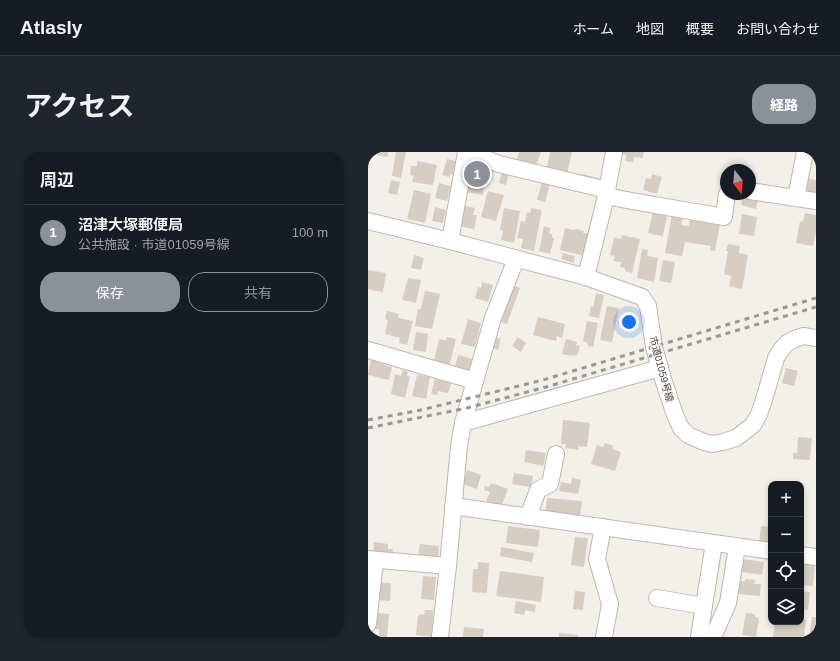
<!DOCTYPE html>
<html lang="ja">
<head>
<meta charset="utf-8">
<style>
	body { margin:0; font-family:Helvetica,"Noto Sans JP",sans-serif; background:#20242c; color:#f1f3f6 }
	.controls { position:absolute; right:12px; bottom:12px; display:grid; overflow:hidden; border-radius:8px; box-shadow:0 2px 6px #0003 }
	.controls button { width:36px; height:36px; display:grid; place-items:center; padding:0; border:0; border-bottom:1px solid #363941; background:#171b24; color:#f1f3f6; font:20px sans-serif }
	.compass { position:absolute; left:352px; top:12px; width:36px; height:36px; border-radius:50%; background:#171b24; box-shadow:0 2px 6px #0003; rotate:164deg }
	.you { position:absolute; left:261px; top:170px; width:14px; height:14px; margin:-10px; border:3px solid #fff; border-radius:50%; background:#1a73e8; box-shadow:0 0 0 6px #1a73e833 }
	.badge { display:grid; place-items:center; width:26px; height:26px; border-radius:50%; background:#8c9099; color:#fff; font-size:13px; font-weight:700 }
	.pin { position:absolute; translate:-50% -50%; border:2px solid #fff; box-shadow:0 1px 4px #0006 }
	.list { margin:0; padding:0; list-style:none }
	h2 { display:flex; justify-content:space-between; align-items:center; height:52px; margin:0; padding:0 16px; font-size:17px }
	h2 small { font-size:13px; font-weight:400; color:#9ea1a6 }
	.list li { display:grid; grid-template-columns:26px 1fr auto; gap:12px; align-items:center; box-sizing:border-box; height:56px; padding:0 16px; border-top:1px solid #363941 }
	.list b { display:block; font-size:15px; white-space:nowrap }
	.list p { margin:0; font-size:13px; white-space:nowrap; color:#9ea1a6 }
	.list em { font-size:13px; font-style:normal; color:#9ea1a6 }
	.actions { display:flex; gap:8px; padding:12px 16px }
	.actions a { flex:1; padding:9px 0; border:1px solid #8c9099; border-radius:16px; text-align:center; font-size:14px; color:#8c9099 }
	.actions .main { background:#8c9099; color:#fff }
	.icon { flex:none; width:22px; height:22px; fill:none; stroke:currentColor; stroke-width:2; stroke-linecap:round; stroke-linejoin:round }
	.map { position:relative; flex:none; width:448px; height:485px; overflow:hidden; border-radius:16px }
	header { display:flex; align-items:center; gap:24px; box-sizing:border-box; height:56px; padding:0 20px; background:#171b24; border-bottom:1px solid #363941 }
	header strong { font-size:19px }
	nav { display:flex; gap:22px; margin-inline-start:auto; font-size:14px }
	.intro { display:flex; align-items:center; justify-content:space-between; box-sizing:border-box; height:96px; padding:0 24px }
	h1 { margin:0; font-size:28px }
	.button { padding:10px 18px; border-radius:16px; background:#8c9099; color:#fff; font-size:14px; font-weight:700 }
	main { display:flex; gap:24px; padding:0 24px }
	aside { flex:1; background:#171b24; border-radius:16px; box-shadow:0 2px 6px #0003 }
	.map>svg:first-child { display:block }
</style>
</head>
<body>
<header>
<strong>Atlasly</strong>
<nav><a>ホーム</a><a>地図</a><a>概要</a><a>お問い合わせ</a></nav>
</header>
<div class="intro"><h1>アクセス</h1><a class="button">経路</a></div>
<main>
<aside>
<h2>周辺<small></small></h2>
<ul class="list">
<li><span class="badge">1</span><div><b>沼津大塚郵便局</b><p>公共施設 · 市道01059号線</p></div><em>100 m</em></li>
</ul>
<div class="actions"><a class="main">保存</a><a>共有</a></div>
</aside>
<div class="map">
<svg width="448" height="485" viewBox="0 0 448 485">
	<rect width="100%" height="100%" fill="#f3f0ea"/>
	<g fill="#d7cec3">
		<polygon points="9,0 20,0 20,5 9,3"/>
		<polygon points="28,0 38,0 33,26 24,24"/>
		<polygon points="151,0 173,0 167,16 148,9"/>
		<polygon points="182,0 204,0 199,22 178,20"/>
		<polygon points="254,0 276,0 275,6 266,5 265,10 257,9 258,3 254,2"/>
		<polygon points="79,7 88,9 85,22 82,22 82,25 74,23"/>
		<polygon points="49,9 69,13 65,33 44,30 46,24 42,23 43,14 49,14"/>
		<polygon points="102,15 119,18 115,43 97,40"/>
		<polygon points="134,18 141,20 138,33 131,31"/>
		<polygon points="214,22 237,28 236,36 213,27"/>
		<polygon points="284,22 294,25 289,42 275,38 278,26 283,27"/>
		<polygon points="437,26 448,28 448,43 435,41"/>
		<polygon points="23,28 32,30 29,43 20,41"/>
		<polygon points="174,30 182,32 177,50 169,48"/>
		<polygon points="71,31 83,34 79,49 67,46"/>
		<polygon points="46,38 63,42 57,71 39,67"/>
		<polygon points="120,39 136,43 128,69 113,65"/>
		<polygon points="375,44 390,48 388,57 373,53"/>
		<polygon points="94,53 107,56 105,63 109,63 106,77 90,74"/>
		<polygon points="67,55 78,58 75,71 64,69"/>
		<polygon points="136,56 152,59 146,91 133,88 135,79 132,78"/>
		<polygon points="163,56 174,58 166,99 153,96 155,87 149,86 153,69 157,70 159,60 162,61"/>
		<polygon points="285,60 299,63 295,84 280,81"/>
		<polygon points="304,61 315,63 313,73 321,74 322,66 352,72 347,99 342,98 343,94 317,90 314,104 297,101"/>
		<polygon points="437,61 448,63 448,80 445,94 428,91 432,69 435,70"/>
		<polygon points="374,62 389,65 386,84 371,82"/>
		<polygon points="176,74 183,76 181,81 184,82 184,86 186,86 182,102 171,99"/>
		<polygon points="197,76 206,78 206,77 216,79 215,81 222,82 217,104 192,98"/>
		<polygon points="254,83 272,87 264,121 257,119 257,116 252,115 253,110 245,109 247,104 242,103 246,85 253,87"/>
		<polygon points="360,92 372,94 371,101 380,103 374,137 361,134 363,124 356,122 360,99 358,99"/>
		<polygon points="274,97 280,98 279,104 290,106 286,130 269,126"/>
		<polygon points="195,101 207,104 206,111 193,107"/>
		<polygon points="46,103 56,106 53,118 43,116"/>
		<polygon points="295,108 307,110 303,131 291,129"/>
		<polygon points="0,118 18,121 15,140 0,137"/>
		<polygon points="40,126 53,128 48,151 34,148"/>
		<polygon points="114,130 125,133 120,150 107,146 110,135 113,136"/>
		<polygon points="142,132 152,136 139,172 129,168"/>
		<polygon points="57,139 72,142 64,177 47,174 50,157 53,157"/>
		<polygon points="228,141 236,143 231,166 221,164 223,154 225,155"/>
		<polygon points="239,154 251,156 244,190 232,188"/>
		<polygon points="19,159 31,162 30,166 45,169 39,193 31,191 32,186 17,182 20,168 17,167"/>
		<polygon points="170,165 197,172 194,186 189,184 188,189 165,183"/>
		<polygon points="100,167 113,171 107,195 93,192"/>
		<polygon points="219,169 230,171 225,195 220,194 219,191 215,189"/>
		<polygon points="48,180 60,182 58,200 45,198"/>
		<polygon points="125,184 133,187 130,198 122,195"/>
		<polygon points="79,185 88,187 81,215 70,213 71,209 66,208 71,187 78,188"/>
		<polygon points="150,185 158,191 153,200 144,194"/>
		<polygon points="198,187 209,190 208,193 212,194 209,204 204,203 204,204 194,202"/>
		<polygon points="90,203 105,207 101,218 87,214"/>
		<polygon points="3,206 17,210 16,213 24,215 21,228 0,223"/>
		<polygon points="418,216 430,219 426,234 414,231"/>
		<polygon points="35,218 40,220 39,224 42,225 37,246 23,242 27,222 33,224"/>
		<polygon points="49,223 62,225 58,247 44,244"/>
		<polygon points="74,225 84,228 80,241 70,239 69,243 63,242 67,227 73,228"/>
		<polygon points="195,268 222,271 219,295 210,294 210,298 197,296 198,292 193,292"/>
		<polygon points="430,285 444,286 442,308 425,307 425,301 429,301"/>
		<polygon points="237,291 245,294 244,297 253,300 247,319 223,312 229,293 235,295"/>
		<polygon points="158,298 178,301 175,314 156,310"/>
		<polygon points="99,318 113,323 109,337 95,332"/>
		<polygon points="146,321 165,324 163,335 144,332"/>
		<polygon points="204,326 213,328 210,342 191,339 193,330 203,332"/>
		<polygon points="123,331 140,337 133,355 118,349 122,340 116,338 117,333 121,335"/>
		<polygon points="179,346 214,349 212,366 177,363"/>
		<polygon points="140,374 172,378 170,395 138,391"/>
		<polygon points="393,374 403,375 403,391 391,390"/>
		<polygon points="207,385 220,386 216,415 203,413"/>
		<polygon points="6,390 20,392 20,397 25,397 24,405 5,403"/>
		<polygon points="52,392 71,394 70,409 50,407"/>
		<polygon points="133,395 166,401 164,410 132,404"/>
		<polygon points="375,407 396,410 394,423 373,420"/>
		<polygon points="110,410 121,411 119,441 104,440 105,417 110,417"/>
		<polygon points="433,411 447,413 445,434 433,433"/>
		<polygon points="132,419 176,425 173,450 128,444"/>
		<polygon points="55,424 68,425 66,448 53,447"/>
		<polygon points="377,427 387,428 386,432 393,432 392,444 370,442 371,429 377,429"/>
		<polygon points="9,430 23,431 22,449 8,448"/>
		<polygon points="207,439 217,440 215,458 205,457"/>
		<polygon points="433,439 442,440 440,458 433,457"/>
		<polygon points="148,449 168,453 167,460 157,458 156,463 146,461"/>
		<polygon points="56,458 65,458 64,485 48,483 50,463 57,462"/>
		<polygon points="9,461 21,462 19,485 11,485 11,477 8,477"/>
		<polygon points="378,461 387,462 387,465 391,466 388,485 374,483"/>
		<polygon points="444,465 448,465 448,485 441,485"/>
		<polygon points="433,467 438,468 436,485 405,485 407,470 433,470"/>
		<polygon points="96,475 116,477 115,485 95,485"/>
		<polygon points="191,481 210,483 210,485 191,485"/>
	</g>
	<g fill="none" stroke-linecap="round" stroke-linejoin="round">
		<g stroke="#beb7ad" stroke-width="18">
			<g id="minor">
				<polyline points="100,0 131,12 239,38"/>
				<polyline points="382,39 448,49"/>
				<polyline points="238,44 264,49 356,65 359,42"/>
				<polyline points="428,46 437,0"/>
				<polyline points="0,69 82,89 218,125 274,145 280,154 286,195 295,227 307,263 313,276 320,283 336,290 344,292 355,290 368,286 385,273 391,262 395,251 408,206 413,198 419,191 429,186 436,184 448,186"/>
				<polyline points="82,89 98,0"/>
				<polyline points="218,125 238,44 246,0"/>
				<polyline points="0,198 107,229 125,166 148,107"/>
				<polyline points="95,271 107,229"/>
				<polyline points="85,354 403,399"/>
				<polyline points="160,365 170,338 182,332 188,302"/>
				<polyline points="235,375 229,407 242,452 236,485"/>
				<polyline points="433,403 448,405"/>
				<polyline points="0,407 80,414"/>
				<polyline points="289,446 336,454"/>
				<polyline points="0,472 7,408"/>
				<polyline points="72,485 80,414 91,294 95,271 292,216"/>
				<polyline points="331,485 346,391"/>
				<polyline points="345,485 360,451 369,395"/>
			</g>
		</g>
		<use href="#minor" stroke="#fff" stroke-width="16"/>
		<g stroke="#979797" stroke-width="3" stroke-dasharray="5 5" stroke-linecap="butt">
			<polyline points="0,268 53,258 175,228 448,146"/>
			<polyline points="0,276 99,256 178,235 448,155"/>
		</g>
	</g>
	<g text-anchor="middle" stroke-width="3" stroke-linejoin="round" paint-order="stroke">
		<g font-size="10" fill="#474038" stroke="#fff">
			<text transform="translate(294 217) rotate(75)" y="4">市道01059号線</text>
		</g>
	</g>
</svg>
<div class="controls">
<button>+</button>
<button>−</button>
<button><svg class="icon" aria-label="locate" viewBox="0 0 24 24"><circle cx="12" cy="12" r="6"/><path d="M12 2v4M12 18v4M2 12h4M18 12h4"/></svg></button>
<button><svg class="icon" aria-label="layers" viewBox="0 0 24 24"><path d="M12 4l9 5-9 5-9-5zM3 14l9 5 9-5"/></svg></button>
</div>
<svg class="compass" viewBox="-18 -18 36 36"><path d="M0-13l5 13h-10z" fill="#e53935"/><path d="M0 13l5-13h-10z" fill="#9ea1a6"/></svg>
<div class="you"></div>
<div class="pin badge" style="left:109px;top:22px">1</div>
</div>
</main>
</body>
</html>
